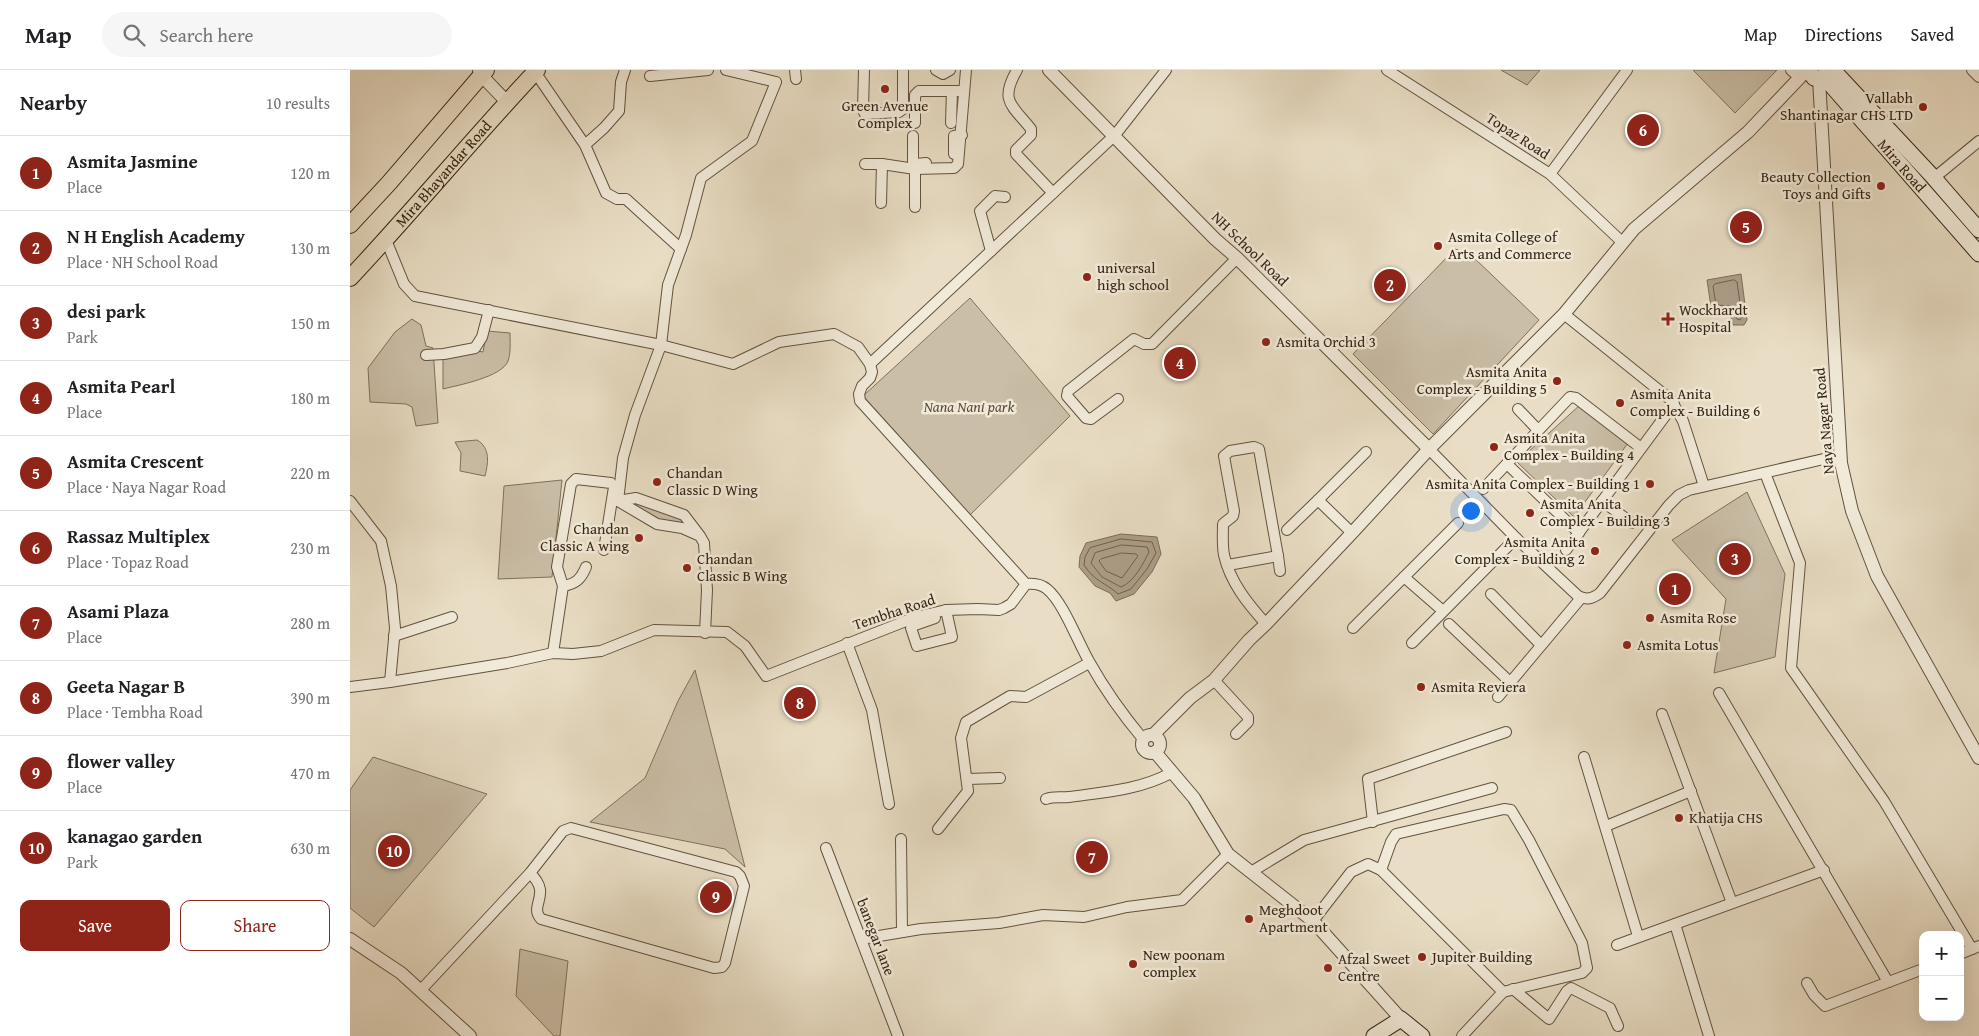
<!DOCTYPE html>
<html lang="en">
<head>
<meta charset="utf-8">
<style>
	body { margin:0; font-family:"Gentium Book Plus",serif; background:#f6f6f6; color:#202124 }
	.controls { position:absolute; right:15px; bottom:15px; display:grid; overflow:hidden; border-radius:10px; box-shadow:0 5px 20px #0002 }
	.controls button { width:45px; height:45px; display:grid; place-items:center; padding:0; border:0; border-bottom:1px solid #e0e0e0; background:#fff; color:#202124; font:25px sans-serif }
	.you { position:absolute; left:1120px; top:440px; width:18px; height:18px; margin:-12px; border:4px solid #fff; border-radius:50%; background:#1a73e8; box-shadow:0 0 0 8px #1a73e833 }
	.badge { display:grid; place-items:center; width:32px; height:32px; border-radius:50%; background:#8f2418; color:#fff; font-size:16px; font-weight:700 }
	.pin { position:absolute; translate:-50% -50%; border:2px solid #fff; box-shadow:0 1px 5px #0006 }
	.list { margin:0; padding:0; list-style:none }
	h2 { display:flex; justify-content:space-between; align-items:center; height:65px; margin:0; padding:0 20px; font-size:21px }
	h2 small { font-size:16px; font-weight:400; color:#757577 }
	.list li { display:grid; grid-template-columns:32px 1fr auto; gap:15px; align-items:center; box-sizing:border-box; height:75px; padding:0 20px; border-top:1px solid #e0e0e0 }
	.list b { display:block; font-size:19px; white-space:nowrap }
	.list p { margin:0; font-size:16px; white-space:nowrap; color:#757577 }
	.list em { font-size:16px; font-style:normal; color:#757577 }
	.actions { display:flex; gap:10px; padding:15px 20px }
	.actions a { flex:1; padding:11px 0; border:1px solid #8f2418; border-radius:10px; text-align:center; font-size:18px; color:#8f2418 }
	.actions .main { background:#8f2418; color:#fff }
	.icon { flex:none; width:28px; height:28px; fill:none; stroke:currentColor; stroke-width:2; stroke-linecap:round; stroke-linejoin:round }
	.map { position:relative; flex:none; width:1629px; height:966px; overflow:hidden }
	header { display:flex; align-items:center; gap:30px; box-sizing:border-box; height:70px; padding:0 25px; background:#fff; border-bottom:1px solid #e0e0e0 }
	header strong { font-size:24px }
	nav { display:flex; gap:28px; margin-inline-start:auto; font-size:18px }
	.search { width:350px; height:45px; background:#f6f6f6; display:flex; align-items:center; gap:12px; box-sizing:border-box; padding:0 18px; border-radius:28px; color:#757577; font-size:19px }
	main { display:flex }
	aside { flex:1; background:#fff }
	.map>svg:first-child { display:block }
</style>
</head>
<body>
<header>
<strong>Map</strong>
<div class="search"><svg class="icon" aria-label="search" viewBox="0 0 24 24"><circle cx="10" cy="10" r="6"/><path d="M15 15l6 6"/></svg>Search here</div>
<nav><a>Map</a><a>Directions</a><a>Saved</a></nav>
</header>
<main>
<aside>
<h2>Nearby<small>10 results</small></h2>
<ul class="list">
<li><span class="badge">1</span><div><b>Asmita Jasmine</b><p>Place</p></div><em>120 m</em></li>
<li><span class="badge">2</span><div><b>N H English Academy</b><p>Place · NH School Road</p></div><em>130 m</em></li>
<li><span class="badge">3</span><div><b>desi park</b><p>Park</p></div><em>150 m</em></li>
<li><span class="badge">4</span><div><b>Asmita Pearl</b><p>Place</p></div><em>180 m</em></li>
<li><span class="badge">5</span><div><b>Asmita Crescent</b><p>Place · Naya Nagar Road</p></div><em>220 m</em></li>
<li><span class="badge">6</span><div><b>Rassaz Multiplex</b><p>Place · Topaz Road</p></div><em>230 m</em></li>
<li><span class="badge">7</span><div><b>Asami Plaza</b><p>Place</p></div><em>280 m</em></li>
<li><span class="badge">8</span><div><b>Geeta Nagar B</b><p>Place · Tembha Road</p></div><em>390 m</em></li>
<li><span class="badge">9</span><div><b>flower valley</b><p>Place</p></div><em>470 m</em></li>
<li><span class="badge">10</span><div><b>kanagao garden</b><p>Park</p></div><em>630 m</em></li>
</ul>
<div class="actions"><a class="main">Save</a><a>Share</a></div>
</aside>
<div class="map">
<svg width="1629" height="966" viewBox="0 0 1629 966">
	<rect width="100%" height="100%" fill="#e9dec5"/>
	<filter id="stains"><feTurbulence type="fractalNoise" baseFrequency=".004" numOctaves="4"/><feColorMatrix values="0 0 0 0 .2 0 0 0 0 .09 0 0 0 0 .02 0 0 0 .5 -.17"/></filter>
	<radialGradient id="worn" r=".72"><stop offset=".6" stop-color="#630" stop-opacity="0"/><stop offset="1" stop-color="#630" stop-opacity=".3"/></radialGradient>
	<g fill="#cabea7" stroke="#80705c">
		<polygon points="1151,0 1190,0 1177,15"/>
		<polygon points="1343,0 1427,0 1385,43"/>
		<polygon points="1105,179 1120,184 1189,250 1083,364 1003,284"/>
		<polygon points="620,228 720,346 620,445 513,326"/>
		<polygon points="62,249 71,255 76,276 83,278 88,353 66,356 62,337 56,334 20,332 18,298 45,262"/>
		<path d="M137 261 160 263C160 272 161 283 158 291 152 307 109 315 93 319V289L128 281 133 282Z"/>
		<polygon points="1230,335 1278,373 1224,447 1167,392"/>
		<path d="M127 370C141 378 138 394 135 406L110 401 111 383 105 372Z"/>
		<polygon points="212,410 202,507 148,509 154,416"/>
		<polygon points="1397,422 1435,504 1425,587 1364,603 1376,529 1322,470"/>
		<polygon points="286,428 334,445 350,466 307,454 268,431"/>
		<polygon points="345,600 395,797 375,779 240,752 295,708 328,631"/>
		<polygon points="23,687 137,724 24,857 0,838 0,720"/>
		<polygon points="170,879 218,891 210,966 204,966 166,926"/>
	</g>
	<g fill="#ac9e88" stroke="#7c6d59">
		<polygon points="1391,204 1397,250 1394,255 1383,255 1379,240 1365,241 1361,237 1357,210"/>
		<polygon points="771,464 807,467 811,484 802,502 784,524 766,531 760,523 745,516 729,497 730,486 736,473"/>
	</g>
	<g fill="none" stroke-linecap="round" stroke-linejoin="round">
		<g stroke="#70604d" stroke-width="1">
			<polygon points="1384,210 1387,212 1392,247 1390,250 1387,249 1382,236 1366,235 1363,216 1365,214"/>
			<path d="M771 469 802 472 806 483 797 499 781 519 768 524C755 512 745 512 734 495L735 487 740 478Z"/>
			<path d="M772 475 797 477 799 482C793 494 784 512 771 517L752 507 741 493 745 483Z"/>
			<polygon points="772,483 786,484 788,486 772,508 756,501 749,491 751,489"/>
		</g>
		<g stroke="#62523f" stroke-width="12">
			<g id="minor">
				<polyline points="445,0 446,9"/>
				<polyline points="514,0 513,40 515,44 549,42 553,39 553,0"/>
				<polyline points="586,0 593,4 600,0"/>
				<path d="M667 0C649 31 662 35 681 59V65L666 80V84L703 123"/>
				<polyline points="1037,0 1200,104 1272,172"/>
				<polyline points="1441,0 1450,8"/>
				<polyline points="1622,0 1629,7"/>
				<polyline points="185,2 235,75 256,123 267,129 276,129 331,179"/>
				<polyline points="300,6 358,0"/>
				<polyline points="565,53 565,25 569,21 614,21"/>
				<polyline points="601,53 602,21"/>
				<polyline points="563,66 563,92 566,94 576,93"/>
				<polyline points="235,75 254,58 269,41 271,12 275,0"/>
				<polyline points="604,84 604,66 612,65"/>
				<polyline points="515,94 532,94 565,99 604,98 608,94 616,0"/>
				<polyline points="565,99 565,137"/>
				<polyline points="1200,104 1277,0"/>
				<polyline points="1584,108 1629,71"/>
				<polyline points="531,133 532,94"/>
				<polyline points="36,170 54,214 65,226 311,275 383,294 429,272 484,264 508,277 520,294 522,302 520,308 512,316 509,324 510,331 676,514"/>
				<polyline points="641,181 630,141 645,126 655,127"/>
				<polyline points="1214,244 1321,330 1333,351 1354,416"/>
				<polyline points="76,285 94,284 125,278 132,267 139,240"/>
				<polyline points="520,294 765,65 816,0"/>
				<polyline points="768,329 741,349 736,348 717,326 718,321 784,269 794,274 802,274 887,188"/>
				<polyline points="1168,339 1188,360"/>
				<path d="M1079 379 1166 468 1228 526C1237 530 1242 529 1250 523L1319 435 1329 425 1339 420 1491 385"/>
				<polyline points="1157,394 1229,463"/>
				<polyline points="1415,403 1450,493 1441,598 1534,731 1622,879"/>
				<polyline points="1133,419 1220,327 1226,328 1291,378"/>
				<polyline points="0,431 31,471 41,516 45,558 40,612"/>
				<polyline points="268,431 273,388 285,345 311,275 318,215 336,165 351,108 402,71 426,12 376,0"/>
				<polyline points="1252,431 1282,453"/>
				<polyline points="937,460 968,430"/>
				<polyline points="1002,463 968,430 1016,382"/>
				<polyline points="350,466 332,458 307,454 268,431 286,428 334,445 350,466 354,473 357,520 355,563"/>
				<polyline points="1216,480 1324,334"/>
				<polyline points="928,486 930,501"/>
				<path d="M878 495 928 486 909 379 904 377 880 381 874 386 884 441 883 446 873 454C873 464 872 475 874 485 880 512 898 534 916 554"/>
				<polyline points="1054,507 1093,541"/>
				<path d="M213 516C226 514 231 509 236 497"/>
				<polyline points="1141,524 1191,575"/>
				<polyline points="585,548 562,556 561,558 567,576 602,567 596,540"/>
				<polyline points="1099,554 1160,612"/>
				<polyline points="1003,558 1108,453"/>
				<polyline points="44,566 102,547"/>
				<polyline points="497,573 522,640 539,734"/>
				<polyline points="1062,573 1166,468"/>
				<polyline points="203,583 213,516 207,497 221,414 226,409 261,413 264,417 254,480"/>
				<polyline points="864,610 898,647 898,652 886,664"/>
				<path d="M0 617 40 612 157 593 203 583 223 584 251 581 304 560 377 562 395 576 416 606 566 547 596 540 628 539 649 540 654 538 661 534 676 514C684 513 691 514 697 519 714 533 728 573 740 593 755 620 773 645 793 669"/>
				<polyline points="1369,623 1538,912"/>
				<polyline points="1148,627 1231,528"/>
				<polyline points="1312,644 1382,833"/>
				<polyline points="1234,687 1288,866"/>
				<polyline points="617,709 650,708"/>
				<path d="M696 729C704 726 711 728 719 727 755 722 789 720 821 703"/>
				<polyline points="1023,752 1018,709 1156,662"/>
				<polyline points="1256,756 1341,721"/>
				<polyline points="588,759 618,721 611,668 616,652 660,626 676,627 739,593"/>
				<polyline points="551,769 552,862"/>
				<polyline points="476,778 548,966"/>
				<polyline points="1031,800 1041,772 1046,764 1154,739 1161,740 1179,770 1232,873 1237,898 1232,903 1153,922"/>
				<polyline points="901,802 954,770 1142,718"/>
				<polyline points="963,851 1001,802 1018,794 1031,800 1153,922 1112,966"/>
				<polyline points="1325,854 1359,966"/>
				<polyline points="511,869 571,859 649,853 693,845 734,847 777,837 832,830 878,784"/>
				<polyline points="1267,875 1474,800"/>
				<polyline points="1610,884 1629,876"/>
				<polyline points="1457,913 1464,925 1475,936 1573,899"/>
				<polyline points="1163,919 1199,949 1217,921 1221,918 1260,938 1268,956"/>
				<path d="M70 921 180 803 213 761 221 758 386 802 390 806 394 816 375 893 372 897 364 898 191 849C178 835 203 825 180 803"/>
			</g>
		</g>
		<g stroke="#62523f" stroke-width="14">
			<g id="tertiary">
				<polyline points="129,0 131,5 157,32"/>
				<polyline points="699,0 865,169 887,188 1079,379"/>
				<polyline points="1469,9 1491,393 1502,441 1527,506 1629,688"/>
				<circle cx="801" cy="674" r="9"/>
				<polyline points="803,665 840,628 864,610 899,570 916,554 1002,463 1079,379 1214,244 1284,159 1398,62 1457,0"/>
				<polyline points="805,682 844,728 878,784 963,851 1051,949"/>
				<polyline points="0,869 51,903 120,966"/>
			</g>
		</g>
		<g stroke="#352312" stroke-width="17">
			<g id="secondary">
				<path d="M1458 0 1464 8C1470 9 1476 7 1478 0"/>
				<polyline points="1483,0 1584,108 1629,160"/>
				<path id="s1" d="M1474 7 1629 184"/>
				<polyline points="1024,966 1051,949 1072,966"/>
			</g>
		</g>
		<g stroke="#352312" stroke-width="18">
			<g id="primary">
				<polyline points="0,155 39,113 136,0"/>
				<path id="s2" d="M0 208C64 140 123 68 187 0"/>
			</g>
		</g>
		<use href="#minor" stroke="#f1ead9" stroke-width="10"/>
		<use href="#tertiary" stroke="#f1ead9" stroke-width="12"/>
		<use href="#secondary" stroke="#f1ead9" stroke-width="15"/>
		<use href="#primary" stroke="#e9dec5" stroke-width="16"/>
	</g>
	<g fill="#8f2418" stroke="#f1ead9" stroke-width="2">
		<circle cx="535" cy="19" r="5"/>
		<circle cx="1573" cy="37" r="5"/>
		<circle cx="1531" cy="116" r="5"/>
		<circle cx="1088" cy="176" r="5"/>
		<circle cx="737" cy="207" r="5"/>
		<path d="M1315.5 241.5h5v5h5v5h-5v5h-5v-5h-5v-5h5z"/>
		<circle cx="916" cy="272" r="5"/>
		<circle cx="1207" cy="311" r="5"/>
		<circle cx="1270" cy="333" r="5"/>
		<circle cx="1144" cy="377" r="5"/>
		<circle cx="307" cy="412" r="5"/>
		<circle cx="1300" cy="414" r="5"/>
		<circle cx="1180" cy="443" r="5"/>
		<circle cx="289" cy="468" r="5"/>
		<circle cx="1245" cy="481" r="5"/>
		<circle cx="337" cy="498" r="5"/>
		<circle cx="1300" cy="548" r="5"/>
		<circle cx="1277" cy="575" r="5"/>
		<circle cx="1071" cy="617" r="5"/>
		<circle cx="1329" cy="748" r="5"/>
		<circle cx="899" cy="849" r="5"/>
		<circle cx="1072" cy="887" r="5"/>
		<circle cx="783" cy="894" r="5"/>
		<circle cx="978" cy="898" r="5"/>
	</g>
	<g text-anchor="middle" stroke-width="5" stroke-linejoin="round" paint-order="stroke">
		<g font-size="15" fill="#352312" stroke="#f1ead9" text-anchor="start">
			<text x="1563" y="33" text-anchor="end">Vallabh<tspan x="1563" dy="17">Shantinagar CHS LTD</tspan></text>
			<text x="535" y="41" text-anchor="middle">Green Avenue<tspan x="535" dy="17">Complex</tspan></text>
			<text x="1521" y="112" text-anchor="end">Beauty Collection<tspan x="1521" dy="17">Toys and Gifts</tspan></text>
			<text x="1098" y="172">Asmita College of<tspan x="1098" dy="17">Arts and Commerce</tspan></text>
			<text x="747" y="203">universal<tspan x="747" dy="17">high school</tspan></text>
			<text x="1329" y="245">Wockhardt<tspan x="1329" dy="17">Hospital</tspan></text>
			<text x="926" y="277">Asmita Orchid 3</text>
			<text x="1197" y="307" text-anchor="end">Asmita Anita<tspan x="1197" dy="17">Complex - Building 5</tspan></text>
			<text x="1280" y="329">Asmita Anita<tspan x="1280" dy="17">Complex - Building 6</tspan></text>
			<text x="1154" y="373">Asmita Anita<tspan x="1154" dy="17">Complex - Building 4</tspan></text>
			<text x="317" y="408">Chandan<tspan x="317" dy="17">Classic D Wing</tspan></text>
			<text x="1290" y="419" text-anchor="end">Asmita Anita Complex - Building 1</text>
			<text x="1190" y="439">Asmita Anita<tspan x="1190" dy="17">Complex - Building 3</tspan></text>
			<text x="279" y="464" text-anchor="end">Chandan<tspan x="279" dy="17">Classic A wing</tspan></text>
			<text x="1235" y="477" text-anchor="end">Asmita Anita<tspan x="1235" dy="17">Complex - Building 2</tspan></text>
			<text x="347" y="494">Chandan<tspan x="347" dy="17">Classic B Wing</tspan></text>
			<text x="1310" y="553">Asmita Rose</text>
			<text x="1287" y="580">Asmita Lotus</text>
			<text x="1081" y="622">Asmita Reviera</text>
			<text x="1339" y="753">Khatija CHS</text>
			<text x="909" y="845">Meghdoot<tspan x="909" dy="17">Apartment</tspan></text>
			<text x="793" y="890">New poonam<tspan x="793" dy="17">complex</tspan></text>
			<text x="1082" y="892">Jupiter Building</text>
			<text x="988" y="894">Afzal Sweet<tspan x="988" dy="17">Centre</tspan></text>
		</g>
		<g font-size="15" fill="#352312" stroke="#f1ead9">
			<text transform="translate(1168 66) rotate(33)" y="5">Topaz Road</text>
			<text dy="5" stroke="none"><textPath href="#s1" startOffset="118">Mira Road</textPath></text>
			<text dy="5" stroke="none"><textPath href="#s2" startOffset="140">Mira Bhayandar Road</textPath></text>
			<text transform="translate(900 179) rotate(44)" y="5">NH School Road</text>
			<text transform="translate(1474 351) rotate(-95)" y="5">Naya Nagar Road</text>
			<text transform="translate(544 542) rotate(-18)" y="5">Tembha Road</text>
			<text transform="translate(526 867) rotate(69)" y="5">banegar lane</text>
		</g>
		<g font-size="15" font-style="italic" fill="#5a4a37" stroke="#f1ead9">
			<text x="619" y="342">Nana Nani park</text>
		</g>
	</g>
	<rect width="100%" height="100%" filter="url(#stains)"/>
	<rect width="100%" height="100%" fill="url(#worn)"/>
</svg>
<div class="controls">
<button>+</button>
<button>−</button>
</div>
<div class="you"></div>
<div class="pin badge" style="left:1325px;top:519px">1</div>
<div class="pin badge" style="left:1040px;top:215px">2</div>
<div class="pin badge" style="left:1385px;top:489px">3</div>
<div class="pin badge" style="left:830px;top:293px">4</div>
<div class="pin badge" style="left:1396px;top:157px">5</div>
<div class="pin badge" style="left:1293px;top:60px">6</div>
<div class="pin badge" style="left:742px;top:787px">7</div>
<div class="pin badge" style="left:450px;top:633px">8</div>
<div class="pin badge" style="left:366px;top:827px">9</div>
<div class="pin badge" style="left:44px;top:781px">10</div>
</div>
</main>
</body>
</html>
